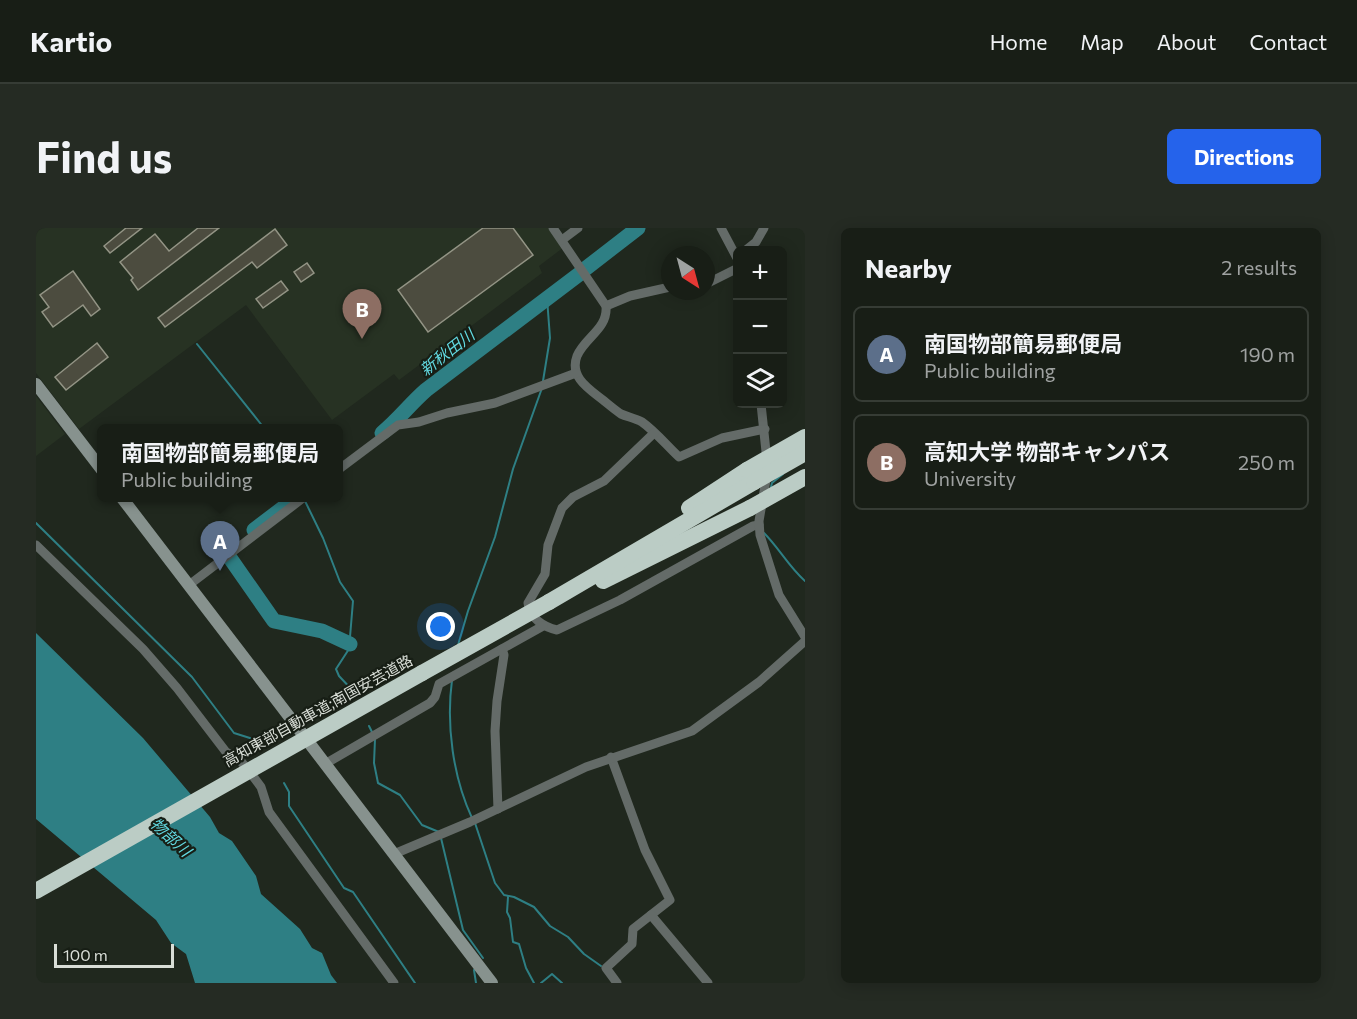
<!DOCTYPE html>
<html lang="en">
<head>
<meta charset="utf-8">
<style>
	body { margin:0; font-family:Commissioner,"Noto Sans JP",sans-serif; background:#252b23; color:#f1f3f6 }
	.controls { position:absolute; right:18px; top:18px; display:grid; overflow:hidden; border-radius:9px; box-shadow:0 3px 15px #0003 }
	.controls button { width:54px; height:54px; display:grid; place-items:center; padding:0; border:0; border-bottom:2px solid #363c35; background:#181e16; color:#f1f3f6; font:30px sans-serif }
	.compass { position:absolute; left:625px; top:18px; width:54px; height:54px; border-radius:50%; background:#181e16; box-shadow:0 3px 15px #0003; rotate:144deg }
	.scale { position:absolute; left:18px; bottom:15px; width:120px; box-sizing:border-box; padding-left:6px; border:3px solid #d9ded7; border-top:0; font-size:16px; line-height:21px; white-space:nowrap; color:#d9ded7; -webkit-text-stroke:4px #171e15; paint-order:stroke }
	.you { position:absolute; left:405px; top:399px; width:21px; height:21px; margin:-15px; border:4px solid #fff; border-radius:50%; background:#1a73e8; box-shadow:0 0 0 9px #1a73e833 }
	.badge { display:grid; place-items:center; width:39px; height:39px; border-radius:50%; background:#2563eb; color:#fff; font-size:20px; font-weight:700 }
	.pin { position:absolute; translate:-50% -50px; filter:drop-shadow(0 2px 3px #0008) }
	.pin::after { content:''; position:absolute; top:32px; width:21px; height:18px; background:inherit; clip-path:polygon(0 0,100% 0,50% 100%) }
	.popup { position:absolute; left:61px; top:196px; width:246px; height:78px; box-sizing:border-box; display:grid; place-content:center; border-radius:9px; background:#181e16; filter:drop-shadow(0 2px 4px #0005); font-size:20px; white-space:nowrap; color:#9fa2a1 }
	.popup b { font-size:22px; color:#f1f3f6 }
	.popup::after { content:''; position:absolute; left:50%; top:100%; margin-left:-12px; border:12px solid transparent; border-top-color:#181e16 }
	.list { margin:0; padding:0; list-style:none }
	h2 { display:flex; justify-content:space-between; align-items:center; height:78px; margin:0; padding:0 24px; font-size:26px }
	h2 small { font-size:20px; font-weight:400; color:#9fa2a1 }
	.list li { display:grid; grid-template-columns:39px 1fr auto; gap:18px; align-items:center; box-sizing:border-box; height:96px; margin:0 12px 12px; padding:0 12px; border:2px solid #363c35; border-radius:9px }
	.list b { display:block; font-size:22px; white-space:nowrap }
	.list p { margin:0; font-size:20px; white-space:nowrap; color:#9fa2a1 }
	.list em { font-size:20px; font-style:normal; color:#9fa2a1 }
	.icon { flex:none; width:33px; height:33px; fill:none; stroke:currentColor; stroke-width:2; stroke-linecap:round; stroke-linejoin:round }
	.map { position:relative; flex:none; width:769px; height:755px; overflow:hidden; border-radius:9px }
	header { display:flex; align-items:center; gap:36px; box-sizing:border-box; height:84px; padding:0 30px; background:#181e16; border-bottom:2px solid #363c35 }
	header strong { font-size:28px }
	nav { display:flex; gap:33px; margin-inline-start:auto; font-size:21px }
	.intro { display:flex; align-items:center; justify-content:space-between; box-sizing:border-box; height:144px; padding:0 36px }
	h1 { margin:0; font-size:42px }
	.button { padding:15px 27px; border-radius:9px; background:#2563eb; color:#fff; font-size:21px; font-weight:700 }
	main { display:flex; gap:36px; padding:0 36px }
	aside { flex:1; background:#181e16; border-radius:9px; box-shadow:0 3px 15px #0003 }
	.map>svg:first-child { display:block }
</style>
</head>
<body>
<header>
<strong>Kartio</strong>
<nav><a>Home</a><a>Map</a><a>About</a><a>Contact</a></nav>
</header>
<div class="intro"><h1>Find us</h1><a class="button">Directions</a></div>
<main>
<div class="map">
<svg width="769" height="755" viewBox="0 0 769 755">
	<rect width="100%" height="100%" fill="#20281e"/>
	<g fill="#273223">
		<polygon points="0,0 515,0 528,19 503,38 506,45 363,152 358,146 296,192 210,77 43,201 0,145"/>
		<polygon points="0,168 29,206 0,228"/>
	</g>
	<polygon fill="#2e7f84" points="0,405 107,510 174,589 183,605 196,613 220,648 225,666 264,701 276,720 286,725 295,747 301,755 159,755 150,726 135,715 120,692 0,591"/>
	<g fill="none" stroke-linecap="round" stroke-linejoin="round">
		<g stroke="#2e7f84" stroke-width="2">
			<polyline points="161,116 228,200"/>
			<polyline points="507,153 514,110 511,70"/>
			<polyline points="735,259 736,255 747,246"/>
			<polyline points="269,273 287,310 304,354 317,373 313,421 300,441 303,448 318,464"/>
			<polyline points="0,295 156,449 198,505 217,511 222,517"/>
			<path d="M728 305C743 320 753 339 769 353"/>
			<polyline points="422,417 432,383 459,309 477,241 506,160"/>
			<path d="M416 452C410 497 417 549 436 590"/>
			<polyline points="333,498 337,506"/>
			<polyline points="339,511 338,535 342,555 364,567 386,597 403,604"/>
			<polyline points="248,555 253,564 253,578 308,660 317,664 379,755"/>
			<polyline points="439,595 459,655 468,667 478,669 498,679 514,698 532,709 548,726 565,738"/>
			<polyline points="405,610 427,702 447,730"/>
			<polyline points="472,669 471,684 474,690 477,714 483,716 490,740 498,755"/>
			<polyline points="438,742 440,755"/>
			<polyline points="505,755 516,746 526,755"/>
		</g>
		<g stroke="#2e7f84" stroke-width="15">
			<polyline points="549,41 602,0"/>
			<path d="M346 205C362 192 374 176 390 162L546 44"/>
			<polyline points="218,302 260,270"/>
			<polyline points="194,330 238,393 286,403 314,416"/>
		</g>
	</g>
	<g fill="#4c4c3f" stroke="#939485" stroke-width="1.5">
		<polygon points="90,0 106,0 74,25 68,18"/>
		<polygon points="162,0 183,0 102,62 95,52 97,50 84,34 119,6 133,23"/>
		<polygon points="447,0 477,0 497,27 392,104 362,62"/>
		<polygon points="239,1 251,17 221,40 216,34 129,99 122,90"/>
		<polygon points="271,35 278,45 265,54 258,44"/>
		<polygon points="37,43 64,81 55,88 47,77 17,99 6,84 13,79 4,67"/>
		<polygon points="245,53 252,62 227,80 220,71"/>
		<polygon points="61,115 72,129 30,162 19,149"/>
	</g>
	<g fill="none" stroke-linecap="round" stroke-linejoin="round">
		<g stroke="#646b68" stroke-width="9">
			<path d="M517 0 570 78C572 101 549 109 541 128 533 149 553 161 567 172 572 176 579 182 585 186 592 189 599 190 606 194 620 204 631 218 643 229L686 210 729 201"/>
			<polyline points="685,0 702,32"/>
			<polyline points="526,12 542,0"/>
			<polyline points="710,22 720,14 728,0"/>
			<polyline points="670,56 702,40"/>
			<polyline points="570,78 594,68 634,59"/>
			<polyline points="725,176 731,233"/>
			<path d="M618 205 568 253 537 269 526 280 512 317 509 346 492 375C493 390 508 399 521 402L584 372 717 298 723 297"/>
			<polyline points="302,242 362,197 383,194 411,185 459,175 540,145"/>
			<polyline points="731,246 723,293 724,307 743,367 769,409"/>
			<polyline points="0,317 107,421 141,460 190,524 203,531 208,537"/>
			<polyline points="153,357 267,270"/>
			<polyline points="575,529 609,622 634,672 597,701 596,716 570,740 581,755"/>
			<polyline points="289,536 394,475 399,469 403,456 507,398"/>
			<polyline points="216,547 225,559 233,584 358,755"/>
			<polyline points="462,581 459,503 461,473 468,427 466,421"/>
			<polyline points="358,626 434,594 550,539 656,503 723,454 769,413"/>
			<polyline points="615,687 672,755"/>
		</g>
		<g stroke="#87928e" stroke-width="12">
			<polyline points="0,156 66,242"/>
			<polyline points="86,270 265,504"/>
			<polyline points="274,516 456,755"/>
		</g>
		<g stroke="#bbccc5" stroke-width="16">
			<polyline points="653,280 711,242"/>
			<polyline points="567,353 714,280"/>
			<polyline points="513,374 718,254"/>
			<polyline points="0,663 386,445"/>
		</g>
		<g stroke="#bbccc5" stroke-width="16">
			<polyline points="711,242 769,209"/>
			<polyline points="718,254 769,225"/>
			<polyline points="714,280 769,249"/>
			<polyline points="386,445 513,374"/>
		</g>
	</g>
	<g text-anchor="middle" stroke-width="4.5" stroke-linejoin="round" paint-order="stroke">
		<g font-size="15" fill="#d9ded7" stroke="#171e15">
			<text transform="translate(282 483) rotate(-29)" y="5">高知東部自動車道;南国安芸道路</text>
		</g>
		<g font-size="16" font-style="italic" fill="#62d9e1" stroke="#171e15">
			<text transform="translate(411 124) rotate(-38)" y="6">新秋田川</text>
			<text transform="translate(135 609) rotate(43)" y="6">物部川</text>
		</g>
	</g>
</svg>
<div class="controls">
<button>+</button>
<button>−</button>
<button><svg class="icon" aria-label="layers" viewBox="0 0 24 24"><path d="M12 4l9 5-9 5-9-5zM3 14l9 5 9-5"/></svg></button>
</div>
<svg class="compass" viewBox="-18 -18 36 36"><path d="M0-13l5 13h-10z" fill="#e53935"/><path d="M0 13l5-13h-10z" fill="#9fa2a1"/></svg>
<div class="scale">100 m</div>
<div class="you"></div>
<div class="pin badge" style="left:184px;top:343px;background:#5c6f8a">A</div>
<div class="popup"><b>南国物部簡易郵便局</b>Public building</div>
<div class="pin badge" style="left:326px;top:111px;background:#8d6e63">B</div>
</div>
<aside>
<h2>Nearby<small>2 results</small></h2>
<ul class="list">
<li><span class="badge" style="background:#5c6f8a">A</span><div><b>南国物部簡易郵便局</b><p>Public building</p></div><em>190 m</em></li>
<li><span class="badge" style="background:#8d6e63">B</span><div><b>高知大学 物部キャンパス</b><p>University</p></div><em>250 m</em></li>
</ul>
</aside>
</main>
</body>
</html>
